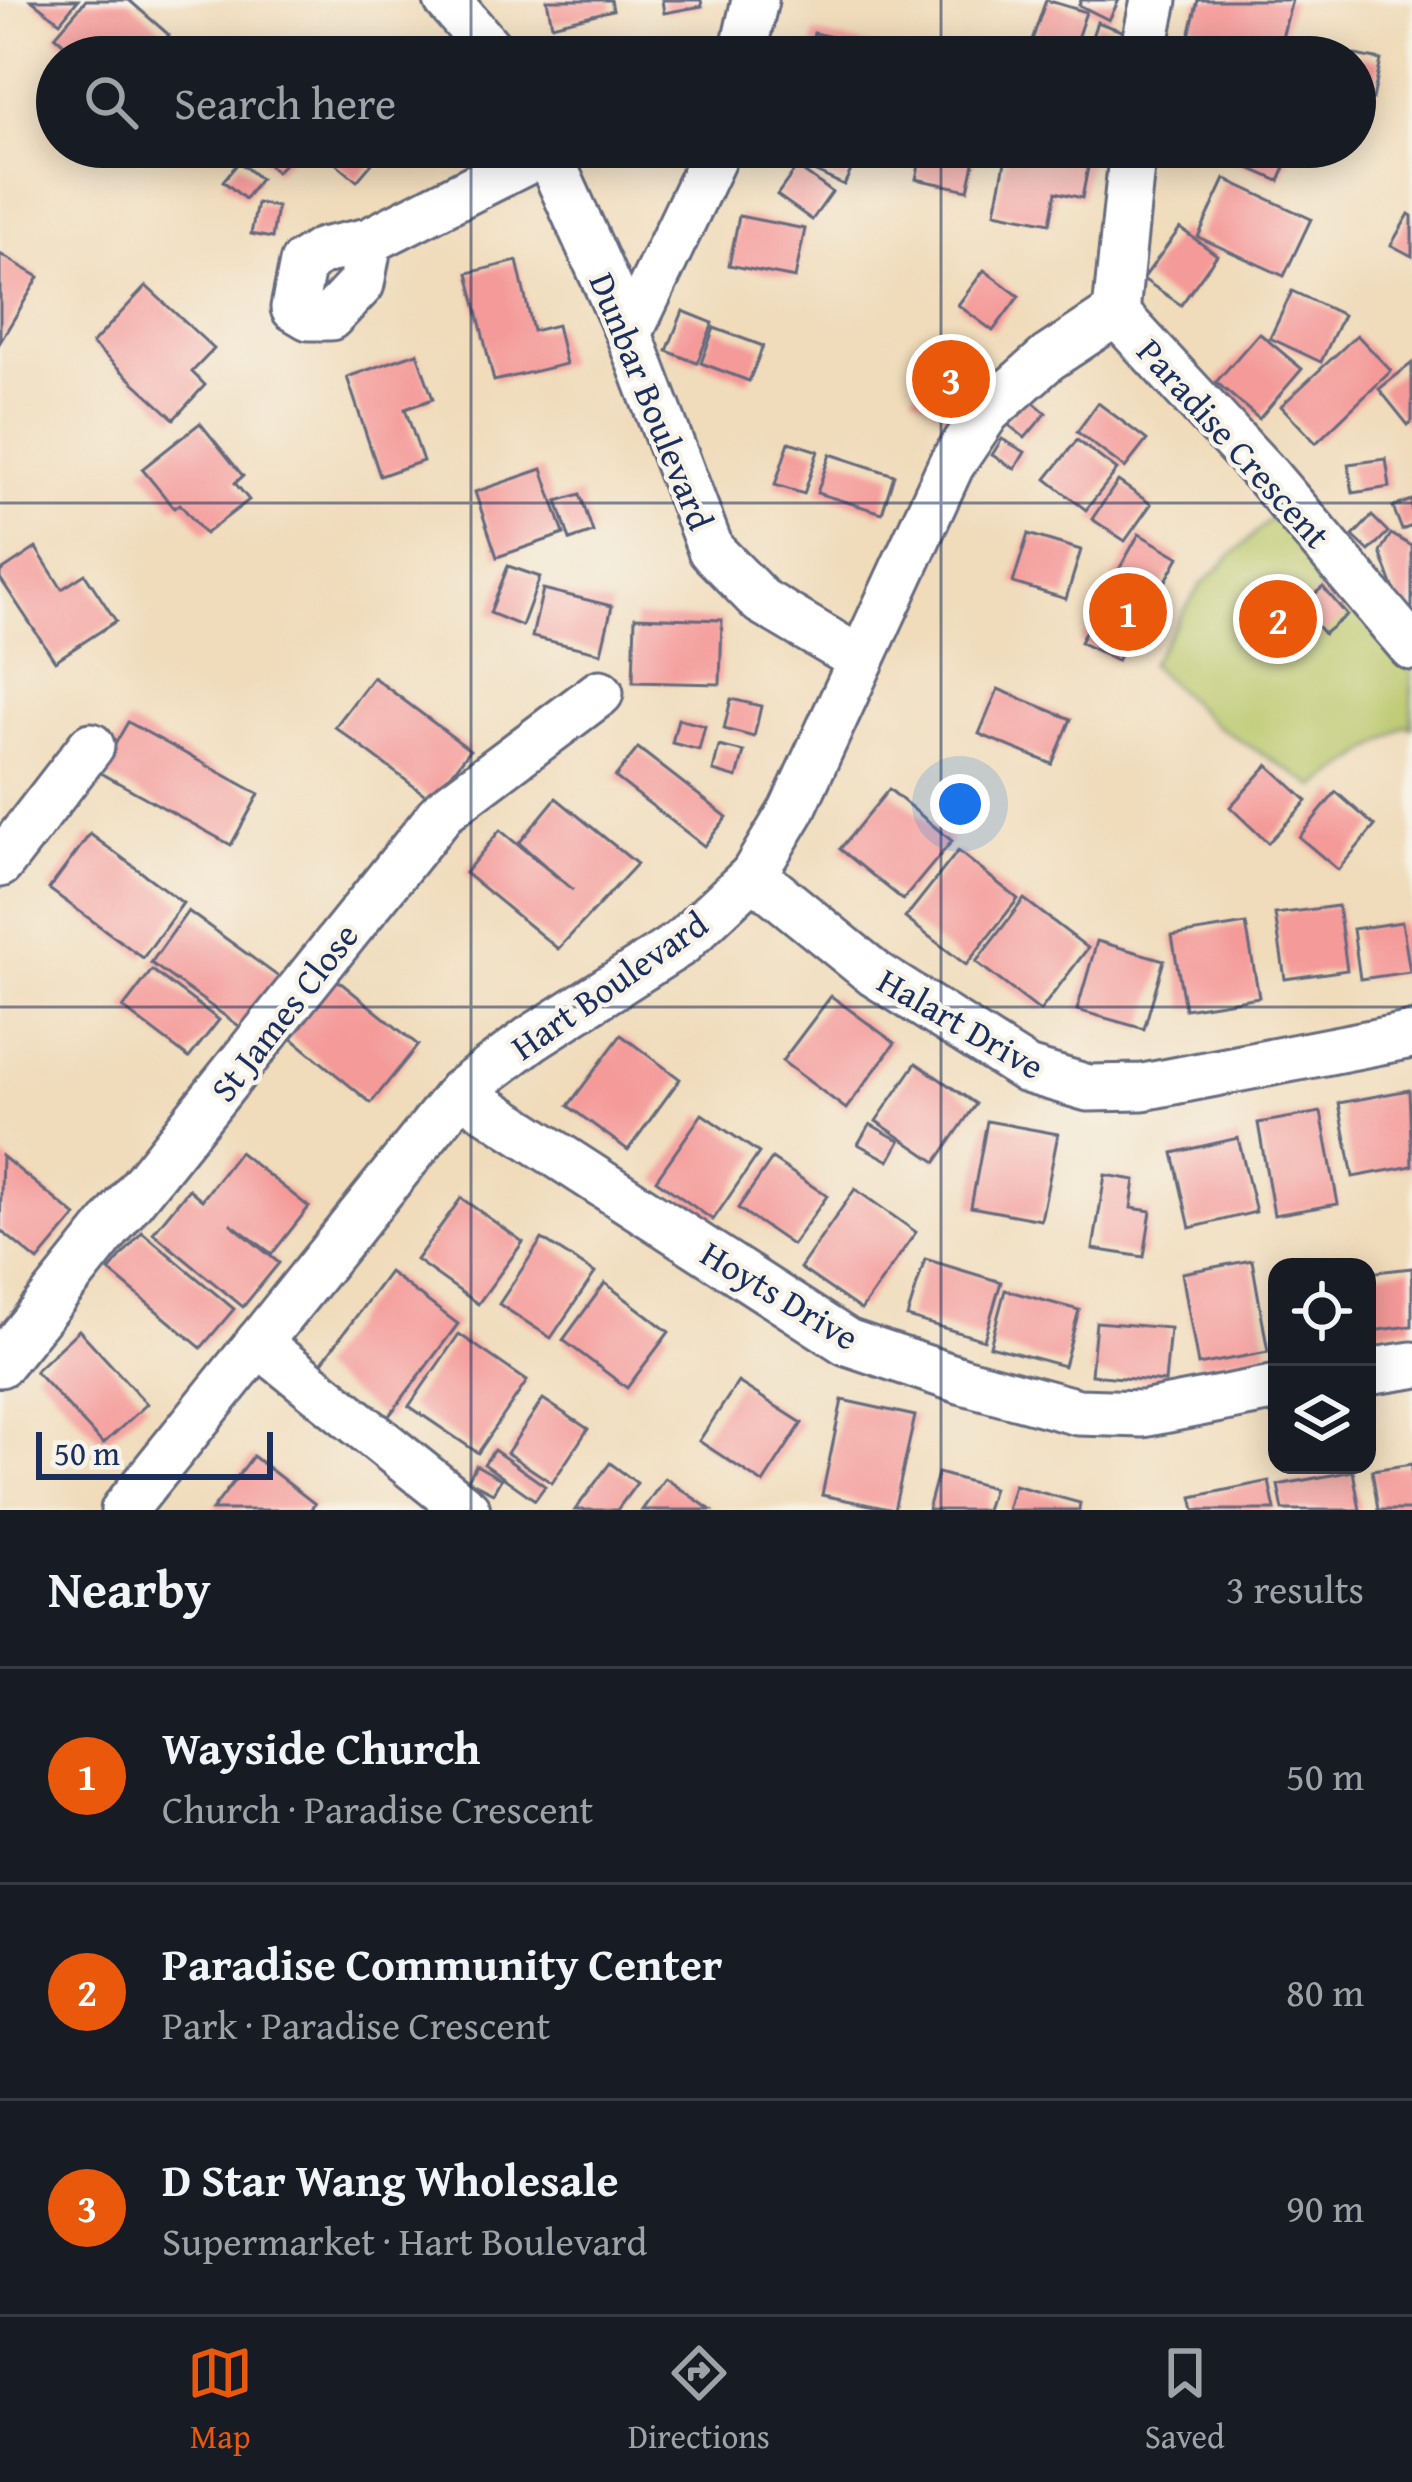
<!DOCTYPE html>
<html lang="en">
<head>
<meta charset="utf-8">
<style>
	body { margin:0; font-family:"Gentium Book Plus",serif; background:#242831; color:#f1f3f6 }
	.controls { position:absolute; right:36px; bottom:36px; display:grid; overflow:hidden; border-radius:24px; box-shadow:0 6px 30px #0003 }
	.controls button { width:108px; height:108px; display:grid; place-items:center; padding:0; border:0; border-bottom:3px solid #363941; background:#171b24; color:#f1f3f6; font:60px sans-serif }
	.scale { position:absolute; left:36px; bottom:30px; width:237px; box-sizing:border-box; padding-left:12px; border:6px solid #1b2f5e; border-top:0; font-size:33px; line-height:42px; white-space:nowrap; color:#1b2f5e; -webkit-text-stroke:9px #f7f3e8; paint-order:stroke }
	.you { position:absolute; left:960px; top:804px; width:42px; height:42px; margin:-30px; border:9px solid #fff; border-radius:50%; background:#1a73e8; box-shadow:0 0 0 18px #1a73e833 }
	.badge { display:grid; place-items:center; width:78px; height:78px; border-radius:50%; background:#ea580c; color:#fff; font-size:39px; font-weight:700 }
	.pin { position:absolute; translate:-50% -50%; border:6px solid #fff; box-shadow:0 3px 12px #0006 }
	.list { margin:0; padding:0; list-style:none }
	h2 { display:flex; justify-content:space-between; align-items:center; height:156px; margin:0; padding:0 48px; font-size:51px }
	h2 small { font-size:39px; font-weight:400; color:#9ea1a6 }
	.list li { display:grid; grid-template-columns:78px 1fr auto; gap:36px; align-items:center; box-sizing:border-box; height:216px; padding:0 48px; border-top:3px solid #363941 }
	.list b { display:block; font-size:45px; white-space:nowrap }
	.list p { margin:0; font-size:39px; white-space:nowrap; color:#9ea1a6 }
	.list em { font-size:39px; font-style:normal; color:#9ea1a6 }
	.icon { flex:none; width:66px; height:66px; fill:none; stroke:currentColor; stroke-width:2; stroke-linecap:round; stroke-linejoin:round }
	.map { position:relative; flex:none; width:1412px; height:1510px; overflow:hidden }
	.search { position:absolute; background:#171b24; box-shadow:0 6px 30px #0003; left:36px; right:36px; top:36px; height:132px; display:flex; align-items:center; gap:30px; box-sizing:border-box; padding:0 42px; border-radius:66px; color:#9ea1a6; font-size:45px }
	.sheet { height:804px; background:#171b24 }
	nav { display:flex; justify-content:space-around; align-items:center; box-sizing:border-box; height:168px; border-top:3px solid #363941; background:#171b24; font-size:33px; color:#9ea1a6 }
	nav a { display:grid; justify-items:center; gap:6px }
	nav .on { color:#ea580c }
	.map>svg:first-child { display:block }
</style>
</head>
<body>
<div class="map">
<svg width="1412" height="1510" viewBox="0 0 1412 1510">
	<rect width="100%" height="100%" fill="#f7f3e8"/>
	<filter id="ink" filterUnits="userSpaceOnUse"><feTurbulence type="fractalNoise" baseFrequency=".00833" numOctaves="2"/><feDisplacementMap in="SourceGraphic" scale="24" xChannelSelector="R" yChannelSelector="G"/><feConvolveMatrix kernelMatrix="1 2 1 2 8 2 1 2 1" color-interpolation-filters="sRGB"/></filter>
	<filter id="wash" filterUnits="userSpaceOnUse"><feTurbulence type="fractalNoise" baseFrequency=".004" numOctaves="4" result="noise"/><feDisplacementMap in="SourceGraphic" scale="48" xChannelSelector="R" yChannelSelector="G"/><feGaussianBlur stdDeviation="2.7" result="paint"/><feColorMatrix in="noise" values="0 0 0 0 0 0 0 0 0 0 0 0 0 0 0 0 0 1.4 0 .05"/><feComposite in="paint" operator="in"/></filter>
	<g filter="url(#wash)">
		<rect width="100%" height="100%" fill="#f0dbba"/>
		<polygon fill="#bac76a" stroke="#6a7b64" stroke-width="3" points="1280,510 1412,657 1412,728 1406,726 1316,787 1212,723 1150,664 1200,586"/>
		<g id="blocks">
			<g fill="#f49a99">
				<polygon points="31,0 78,0 60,22"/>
				<polygon points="86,0 129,0 169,35 150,57 79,57 55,36"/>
				<polygon points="547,0 611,0 613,10 552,25"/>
				<polygon points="662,0 701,0 702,6 664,13"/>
				<polygon points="1046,0 1086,12 1071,56 1031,43"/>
				<polygon points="1081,0 1119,0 1109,20 1079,5"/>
				<polygon points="1198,0 1292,0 1277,57 1188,40"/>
				<polygon points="1097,22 1133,35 1125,57 1085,57"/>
				<polygon points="814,33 881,48 879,57 809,57"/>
				<polygon points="610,37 658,57 602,57"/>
				<polygon points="1355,55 1381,60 1373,99 1355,96"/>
				<polygon points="271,147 288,147 295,153 276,172 261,157"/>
				<polygon points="316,147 386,147 357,181"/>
				<polygon points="793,147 833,147 857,158 844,185 788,159"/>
				<polygon points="923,147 977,150 968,190 916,179"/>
				<polygon points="1008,147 1092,147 1082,198 1056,192 1050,223 995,212"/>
				<polygon points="1216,147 1294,147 1279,181 1213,152"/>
				<polygon points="239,162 260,179 245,199 223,181"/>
				<polygon points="797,167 832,192 812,220 777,195"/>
				<polygon points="1225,179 1311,219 1284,276 1198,237"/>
				<polygon points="257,203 277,207 272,238 251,234"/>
				<polygon points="1409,214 1412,216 1412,256 1391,245"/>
				<polygon points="739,216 805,229 795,278 729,265"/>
				<polygon points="1180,228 1217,255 1181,305 1143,279"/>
				<polygon points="0,254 39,277 0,342"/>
				<polygon points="517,261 533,331 557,325 566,364 494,381 468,273"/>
				<polygon points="984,270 1019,296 993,331 958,305"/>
				<polygon points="146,286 214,349 192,372 205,385 174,419 92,344"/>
				<polygon points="1292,291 1343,315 1321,362 1270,338"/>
				<polygon points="683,311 713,323 697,363 667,351"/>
				<polygon points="714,328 763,346 749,381 701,363"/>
				<polygon points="1259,333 1302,369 1259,419 1216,382"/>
				<polygon points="1357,335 1391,371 1316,443 1281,406"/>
				<polygon points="950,339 989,363 952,419 913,395"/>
				<polygon points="417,353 433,399 405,409 423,461 380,476 347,377"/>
				<polygon points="1412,363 1412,421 1408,425 1379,389"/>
				<polygon points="1026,396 1046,413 1025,438 1005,422"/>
				<polygon points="1098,403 1147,440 1125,468 1077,432"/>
				<polygon points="200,423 243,476 235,483 249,500 205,534 180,504 174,508 142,469"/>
				<polygon points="1002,439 1025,452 1015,469 992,455"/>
				<polygon points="1077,440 1117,470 1086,510 1046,479"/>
				<polygon points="789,442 818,451 804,494 775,485"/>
				<polygon points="830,454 894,475 882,513 817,493"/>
				<polygon points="1386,459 1390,487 1353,493 1348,464"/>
				<polygon points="542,469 564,534 497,557 475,492"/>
				<polygon points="1118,481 1151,504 1125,541 1092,519"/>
				<polygon points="580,494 593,532 570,540 557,501"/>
				<polygon points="1412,500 1412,526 1402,530 1393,507"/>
				<polygon points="1372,516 1388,532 1369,551 1353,536"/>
				<polygon points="1028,534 1081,550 1066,599 1013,583"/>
				<polygon points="1139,534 1179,557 1153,604 1112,582"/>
				<polygon points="1391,534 1412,546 1412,616 1403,614 1380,552"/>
				<polygon points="36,548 62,589 85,574 116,621 55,661 0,578 0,572"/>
				<polygon points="508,566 540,577 522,626 490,613"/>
				<polygon points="1323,587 1347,615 1324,634 1300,606"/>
				<polygon points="1108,588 1144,606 1117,661 1080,642"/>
				<polygon points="543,589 612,606 601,653 532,637"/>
				<polygon points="635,617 722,620 720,684 633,682"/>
				<polygon points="373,677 470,750 432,800 335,727"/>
				<polygon points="998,689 1071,719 1052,764 979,734"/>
				<polygon points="731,699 761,706 754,737 724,729"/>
				<polygon points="678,719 705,726 699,750 672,743"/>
				<polygon points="128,722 259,794 231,845 99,772"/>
				<polygon points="719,746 744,752 737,778 713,771"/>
				<polygon points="638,748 727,817 704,846 615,777"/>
				<polygon points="1268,765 1307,801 1268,843 1230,807"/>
				<polygon points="889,789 952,841 903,900 840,849"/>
				<polygon points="1336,792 1375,826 1338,870 1299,837"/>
				<polygon points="556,798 637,864 558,949 465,873 500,830 573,890 519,843"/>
				<polygon points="90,834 183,903 143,958 49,889"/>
				<polygon points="958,851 1018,899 966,965 905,918"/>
				<polygon points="1024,899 1088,948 1040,1011 976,962"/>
				<polygon points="1338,906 1347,970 1285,979 1275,914"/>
				<polygon points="188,911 283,980 246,1031 151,963"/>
				<polygon points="1402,922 1410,972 1360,979 1353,929"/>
				<polygon points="1246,924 1259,997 1185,1009 1172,936"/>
				<polygon points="1097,941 1164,960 1144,1029 1077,1010"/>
				<polygon points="152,970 219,1020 189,1058 123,1008"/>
				<polygon points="331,975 418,1045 371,1103 284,1032"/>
				<polygon points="831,996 895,1043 846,1109 782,1061"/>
				<polygon points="621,1035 680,1079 628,1150 568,1106"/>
				<polygon points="916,1063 976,1104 936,1162 876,1121"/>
				<polygon points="1409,1090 1412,1166 1353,1177 1339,1103"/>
				<polygon points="1321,1112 1338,1204 1274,1215 1258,1123"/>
				<polygon points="702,1114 759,1153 713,1220 656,1180"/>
				<polygon points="987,1121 1058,1134 1041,1220 971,1207"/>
				<polygon points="870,1124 900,1141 889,1161 858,1144"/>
				<polygon points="1238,1138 1256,1212 1190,1228 1173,1153"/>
				<polygon points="239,1152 309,1207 272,1254 230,1223 279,1263 243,1307 153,1233 189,1189 202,1200"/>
				<polygon points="2,1156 76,1216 38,1261 0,1230"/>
				<polygon points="772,1159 827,1196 792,1245 738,1208"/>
				<polygon points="1105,1175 1135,1180 1131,1208 1151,1211 1144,1257 1093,1249"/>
				<polygon points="855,1189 916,1232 861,1310 800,1268"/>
				<polygon points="461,1198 523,1242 478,1304 416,1260"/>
				<polygon points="142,1232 234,1309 201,1348 109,1271"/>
				<polygon points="542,1239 595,1273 551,1338 499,1304"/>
				<polygon points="925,1259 1001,1282 984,1340 907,1317"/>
				<polygon points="1252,1260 1268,1352 1198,1365 1182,1273"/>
				<polygon points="1412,1268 1412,1326 1370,1331 1367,1273"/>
				<polygon points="389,1272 458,1324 386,1420 317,1369"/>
				<polygon points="605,1283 669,1332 627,1388 563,1340"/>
				<polygon points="1005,1290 1079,1310 1064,1366 990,1346"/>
				<polygon points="1096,1322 1170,1328 1165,1382 1091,1375"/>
				<polygon points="79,1330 147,1404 103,1444 35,1371"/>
				<polygon points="459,1334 527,1381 478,1453 409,1406"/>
				<polygon points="738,1382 802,1423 763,1483 699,1441"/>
				<polygon points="543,1399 588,1429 552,1483 507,1453"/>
				<polygon points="842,1400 915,1416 894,1510 822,1495"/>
				<polygon points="494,1450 545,1486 535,1500 484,1464"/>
				<polygon points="253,1456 315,1504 310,1510 212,1510"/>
				<polygon points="610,1463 637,1483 617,1510 575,1510"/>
				<polygon points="1412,1464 1412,1510 1378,1510 1372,1470"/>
				<polygon points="476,1465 501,1479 493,1493 468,1480"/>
				<polygon points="1353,1471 1360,1510 1283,1510 1278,1485"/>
				<polygon points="938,1473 993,1488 986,1510 928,1510"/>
				<polygon points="665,1478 711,1510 642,1510"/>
				<polygon points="1269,1481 1275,1510 1195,1510 1192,1497"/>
				<polygon points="1014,1485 1080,1503 1079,1510 1007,1510"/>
			</g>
		</g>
	</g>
	<g filter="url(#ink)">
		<use href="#blocks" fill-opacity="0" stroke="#666b7e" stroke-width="3"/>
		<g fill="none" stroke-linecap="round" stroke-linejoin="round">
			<g stroke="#666b7e" stroke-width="51">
				<g id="minor">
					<polyline points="447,0 496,57"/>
					<polyline points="742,57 755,0"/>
					<polyline points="1142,57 1154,0"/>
					<polyline points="545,147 629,334 711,550 761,601 861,660"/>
					<polyline points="1133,147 1116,313 1267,476 1412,647"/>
					<polyline points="369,241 361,284 330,317 309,317 294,308 303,263 322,251 369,241 547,151"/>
					<polyline points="629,334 718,147"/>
					<polyline points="0,864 91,746"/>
					<polyline points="753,875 875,974 1027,1070 1088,1088 1143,1087 1412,1035"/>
					<polyline points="460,1092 847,1342 963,1381 1078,1412 1143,1414 1277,1388"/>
					<polyline points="258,1343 467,1510"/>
					<polyline points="0,1364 444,810 600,693"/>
					<polyline points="1367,1372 1412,1365"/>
					<polyline points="124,1510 460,1092 532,1038 681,943 753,875 792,810 951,465 987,412 1048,358 1116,313"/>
				</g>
			</g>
			<use href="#minor" stroke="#fff" stroke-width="45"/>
		</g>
	</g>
	<path fill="none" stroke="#1b2f5e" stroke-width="3" stroke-opacity="0.55" d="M471 0V57M941 0V57M471 147V1510M941 147V1510M0 503H1412M0 1007H1412"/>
	<g text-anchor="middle" stroke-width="9" stroke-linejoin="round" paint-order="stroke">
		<g font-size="36" fill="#1b2f5e" stroke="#f7f3e8">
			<text transform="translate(652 401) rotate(68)" y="13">Dunbar Boulevard</text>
			<text transform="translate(1234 443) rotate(48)" y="13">Paradise Crescent</text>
			<text transform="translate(609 985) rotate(-35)" y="13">Hart Boulevard</text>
			<text transform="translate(284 1012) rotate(-52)" y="13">St James Close</text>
			<text transform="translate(961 1023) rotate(30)" y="13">Halart Drive</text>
			<text transform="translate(780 1295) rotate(31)" y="13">Hoyts Drive</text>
		</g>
	</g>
</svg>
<div class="controls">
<button><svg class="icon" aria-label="locate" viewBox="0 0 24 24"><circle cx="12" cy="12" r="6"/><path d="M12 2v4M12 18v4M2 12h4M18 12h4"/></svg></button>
<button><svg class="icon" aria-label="layers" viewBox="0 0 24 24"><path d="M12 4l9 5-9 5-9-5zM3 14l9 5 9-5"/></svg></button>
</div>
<div class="scale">50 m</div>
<div class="you"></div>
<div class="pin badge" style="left:1128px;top:612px">1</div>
<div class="pin badge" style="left:1278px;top:619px">2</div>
<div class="pin badge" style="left:951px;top:379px">3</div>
<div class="search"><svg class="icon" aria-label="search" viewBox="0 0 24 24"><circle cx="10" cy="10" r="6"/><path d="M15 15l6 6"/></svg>Search here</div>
</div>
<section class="sheet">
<h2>Nearby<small>3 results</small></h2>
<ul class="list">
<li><span class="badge">1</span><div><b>Wayside Church</b><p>Church · Paradise Crescent</p></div><em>50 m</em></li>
<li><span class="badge">2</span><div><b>Paradise Community Center</b><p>Park · Paradise Crescent</p></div><em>80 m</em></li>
<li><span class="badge">3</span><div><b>D Star Wang Wholesale</b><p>Supermarket · Hart Boulevard</p></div><em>90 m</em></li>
</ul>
</section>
<nav>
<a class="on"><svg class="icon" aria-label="map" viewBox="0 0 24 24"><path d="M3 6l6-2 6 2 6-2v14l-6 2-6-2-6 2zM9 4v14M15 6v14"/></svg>Map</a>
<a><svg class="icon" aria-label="directions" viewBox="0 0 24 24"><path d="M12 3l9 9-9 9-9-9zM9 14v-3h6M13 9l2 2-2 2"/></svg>Directions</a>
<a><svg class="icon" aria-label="saved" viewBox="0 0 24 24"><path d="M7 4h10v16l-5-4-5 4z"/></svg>Saved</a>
</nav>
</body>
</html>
